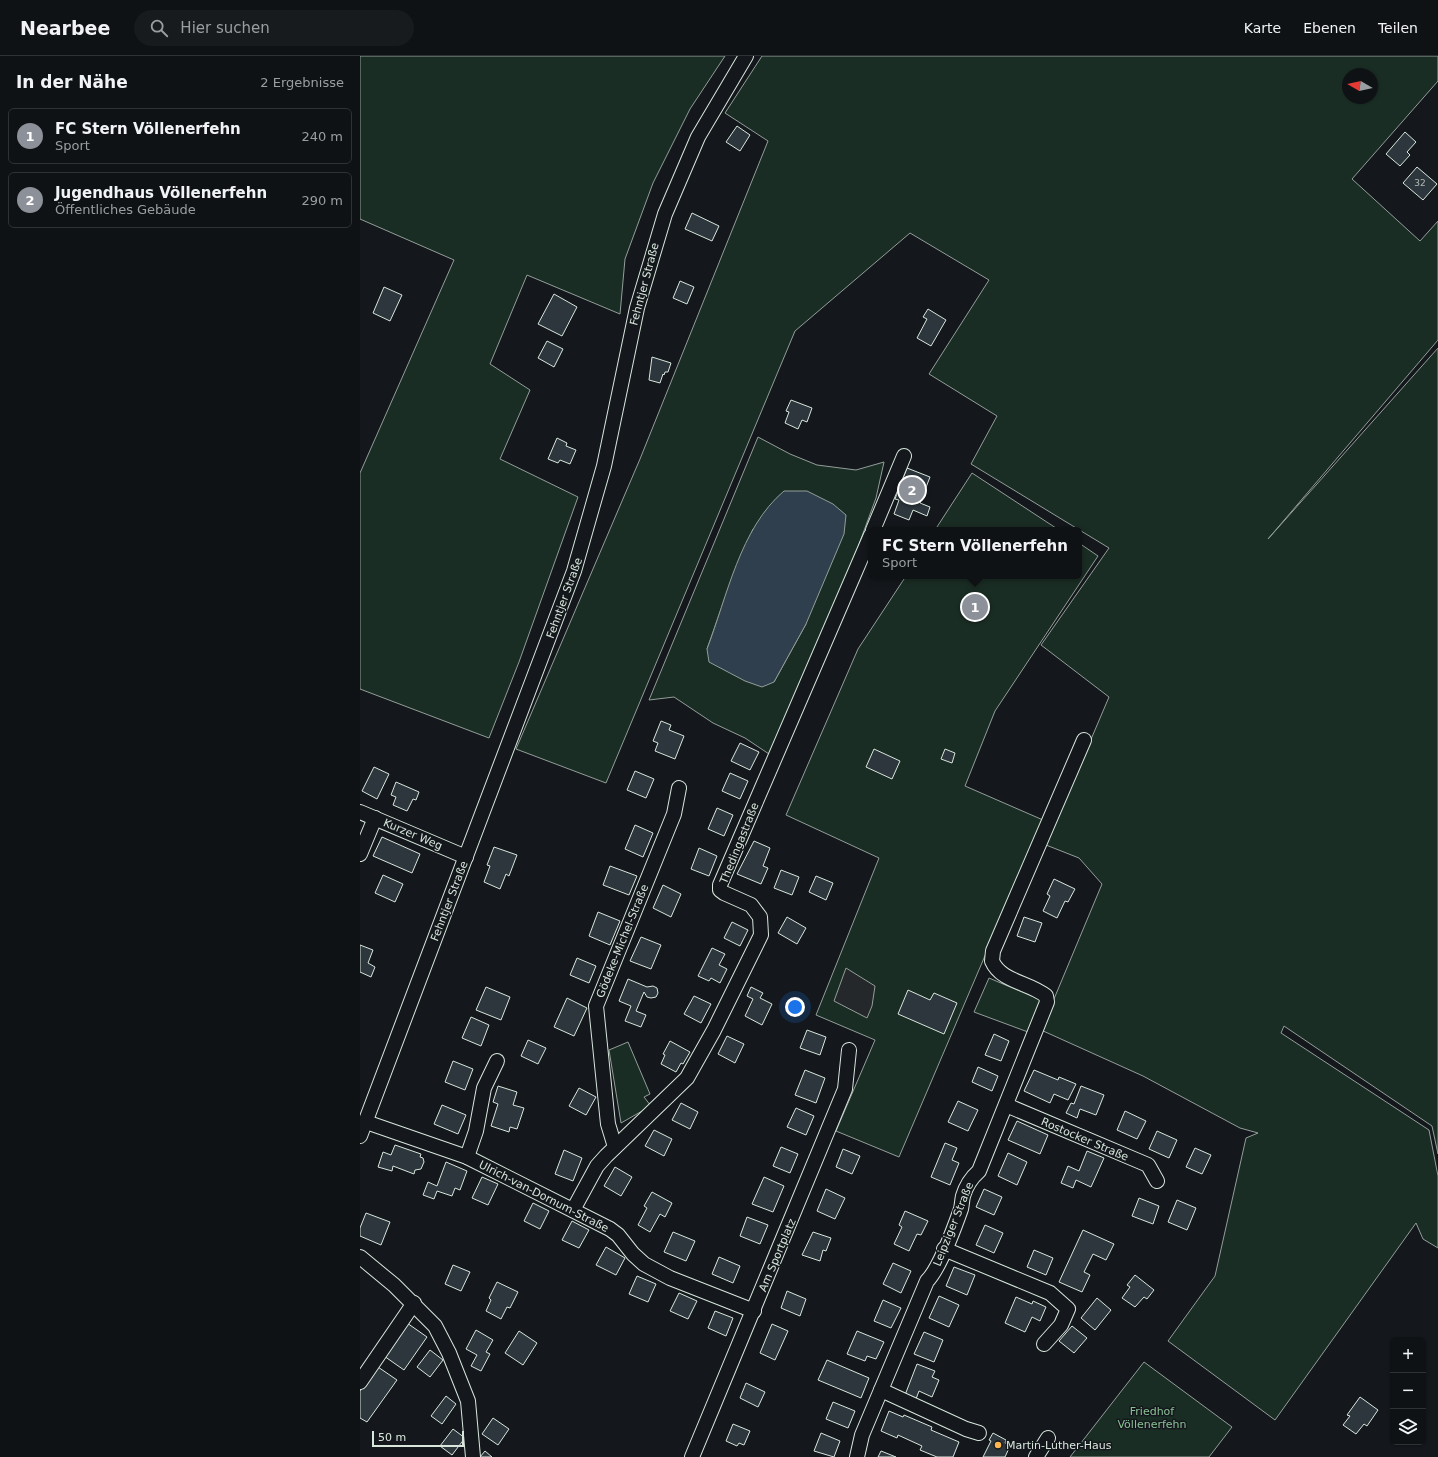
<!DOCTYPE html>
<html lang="de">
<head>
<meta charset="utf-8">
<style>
	body { margin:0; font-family:"DejaVu Sans",sans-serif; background:#181b1e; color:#f1f3f6 }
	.controls { position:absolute; right:12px; bottom:12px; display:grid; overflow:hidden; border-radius:6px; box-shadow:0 1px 3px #0004 }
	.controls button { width:36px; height:36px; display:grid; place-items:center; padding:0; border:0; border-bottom:1px solid #2f3234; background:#0f1215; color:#f1f3f6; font:20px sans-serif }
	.compass { position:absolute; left:982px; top:12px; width:36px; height:36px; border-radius:50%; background:#0f1215; box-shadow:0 1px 3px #0004; rotate:279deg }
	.scale { position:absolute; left:12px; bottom:10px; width:92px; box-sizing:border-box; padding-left:4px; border:2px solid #d8e6dc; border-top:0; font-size:11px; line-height:14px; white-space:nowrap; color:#d8e6dc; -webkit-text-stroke:3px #14181c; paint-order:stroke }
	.you { position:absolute; left:435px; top:951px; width:14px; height:14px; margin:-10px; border:3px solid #fff; border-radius:50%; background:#1a73e8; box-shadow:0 0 0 6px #1a73e833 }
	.badge { display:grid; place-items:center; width:26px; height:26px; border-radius:50%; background:#8c9099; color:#fff; font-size:13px; font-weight:700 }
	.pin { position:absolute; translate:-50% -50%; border:2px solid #fff; box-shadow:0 1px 4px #0006 }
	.popup { position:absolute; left:508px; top:471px; width:214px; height:52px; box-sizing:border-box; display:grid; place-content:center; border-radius:6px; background:#0f1215; filter:drop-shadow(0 1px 3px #0005); font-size:13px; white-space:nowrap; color:#9b9ea0 }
	.popup b { font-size:15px; color:#f1f3f6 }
	.popup::after { content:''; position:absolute; left:50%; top:100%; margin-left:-8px; border:8px solid transparent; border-top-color:#0f1215 }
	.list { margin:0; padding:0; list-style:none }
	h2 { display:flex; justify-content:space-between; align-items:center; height:52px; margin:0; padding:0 16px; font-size:17px }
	h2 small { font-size:13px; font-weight:400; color:#9b9ea0 }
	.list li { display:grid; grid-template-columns:26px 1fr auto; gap:12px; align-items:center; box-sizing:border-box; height:56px; margin:0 8px 8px; padding:0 8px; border:1px solid #2f3234; border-radius:6px }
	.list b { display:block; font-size:15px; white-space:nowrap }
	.list p { margin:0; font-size:13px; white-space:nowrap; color:#9b9ea0 }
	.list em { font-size:13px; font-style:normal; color:#9b9ea0 }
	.icon { flex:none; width:22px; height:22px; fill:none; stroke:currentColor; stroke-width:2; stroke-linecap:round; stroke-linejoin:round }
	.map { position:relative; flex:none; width:1078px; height:1401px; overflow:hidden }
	header { display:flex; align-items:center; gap:24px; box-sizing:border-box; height:56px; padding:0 20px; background:#0f1215; border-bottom:1px solid #2f3234 }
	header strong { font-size:19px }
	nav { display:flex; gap:22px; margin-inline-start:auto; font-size:14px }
	.search { width:280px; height:36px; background:#181b1e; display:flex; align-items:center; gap:10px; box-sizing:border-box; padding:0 14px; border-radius:22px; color:#9b9ea0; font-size:15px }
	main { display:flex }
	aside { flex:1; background:#0f1215 }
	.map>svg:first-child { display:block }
</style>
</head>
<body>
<header>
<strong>Nearbee</strong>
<div class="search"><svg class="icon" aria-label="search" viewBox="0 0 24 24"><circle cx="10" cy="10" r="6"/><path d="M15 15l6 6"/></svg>Hier suchen</div>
<nav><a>Karte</a><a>Ebenen</a><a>Teilen</a></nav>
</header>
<main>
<aside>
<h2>In der Nähe<small>2 Ergebnisse</small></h2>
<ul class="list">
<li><span class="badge">1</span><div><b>FC Stern Völlenerfehn</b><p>Sport</p></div><em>240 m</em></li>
<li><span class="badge">2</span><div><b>Jugendhaus Völlenerfehn</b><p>Öffentliches Gebäude</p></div><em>290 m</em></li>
</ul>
</aside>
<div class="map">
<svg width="1078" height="1401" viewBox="0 0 1078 1401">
	<rect width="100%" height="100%" fill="#14181c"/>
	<g fill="#1a2d24" stroke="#939e99" fill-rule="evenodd">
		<polygon points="0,0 365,0 330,53 293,127 265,203 260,258 167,219 130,308 170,334 140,403 218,441 159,606 129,682 0,633 0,417 94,204 0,163"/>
		<path d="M402 0H1078V25L992 123 1060 185 1078 165V284L908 483 1078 292V1098L1072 1070 924 970 921 977 1069 1074 1078 1120V1192L1063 1183 1056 1167 915 1364 808 1285 855 1220 886 1082 898 1077 880 1072 783 1020 681 974 742 828 719 802 686 789 749 641 681 589 749 492 611 408 637 360 569 318 629 224 550 177 435 275 246 727 156 693 280 403 408 85 365 57ZM988 18H1012V42H988Z"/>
		<path d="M398 381 430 398 457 409 496 414 524 406 516 442 498 491 412 700 385 682 353 667 314 641 289 644ZM393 473 446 568 414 626 347 593 374 516Z"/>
		<polygon points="612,417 699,474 575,474"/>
		<polygon points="719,487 738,500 635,655 605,730 683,764 539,1101 476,1075 515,984 456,959 519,802 426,759 498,593 546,520 719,520"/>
		<polygon points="629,922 683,945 668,976 614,956"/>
		<polygon points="268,986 290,1038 284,1041 291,1050 261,1067 249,994"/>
		<polygon points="784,1306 872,1371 849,1401 710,1401"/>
	</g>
	<polygon fill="#24282b" stroke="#939e99" points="486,912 515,930 512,950 507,962 474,945"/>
	<path fill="#2f3f4d" stroke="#939e99" d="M424 435H447L473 448 486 459 484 478 446 568 414 626 402 631 385 625 349 606 347 593C367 541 380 472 424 435Z"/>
	<g fill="#2c363c" stroke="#d8e6dc">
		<polygon points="377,70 390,79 380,95 366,86"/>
		<polygon points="1045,76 1056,86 1047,96 1050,99 1040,110 1026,98"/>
		<polygon points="1057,111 1077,128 1063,144 1043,127"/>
		<polygon points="332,157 359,170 352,185 325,173"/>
		<polygon points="320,225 334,231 327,248 313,242"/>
		<polygon points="24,231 42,239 30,265 13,257"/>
		<polygon points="194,238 217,251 202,280 178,268"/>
		<polygon points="568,253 586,264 571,290 557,282 567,263 563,261"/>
		<polygon points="187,285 203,293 194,311 178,302"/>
		<polygon points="292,301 311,307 308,316 305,316 304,319 303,318 300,327 289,324"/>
		<polygon points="431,344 452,352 447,366 442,364 438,373 425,367 429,356 426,355"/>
		<polygon points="197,382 207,387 206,390 216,394 210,408 200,404 198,407 188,403"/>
		<polygon points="547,412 570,421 560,447 570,451 567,460 553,454 549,464 534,458 539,444 535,443"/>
		<polygon points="301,665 311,669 309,674 324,680 315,703 295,695 298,687 293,685"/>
		<polygon points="380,687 399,696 390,714 371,705"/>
		<polygon points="514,693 540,705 532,723 506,711"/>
		<polygon points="585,693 595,697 592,707 581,703"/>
		<polygon points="14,711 29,718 17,743 2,735"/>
		<polygon points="275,715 294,723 286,742 267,734"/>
		<polygon points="370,717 388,725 380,743 362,735"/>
		<polygon points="36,726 59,736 56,744 53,743 47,755 33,749 36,741 31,739"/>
		<polygon points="357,752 373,759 364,780 348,773"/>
		<polygon points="275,769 293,777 283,801 265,793"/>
		<polygon points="22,781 60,798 52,817 13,800"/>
		<polygon points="394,785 410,792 403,810 408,812 401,828 377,818"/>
		<polygon points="134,791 157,799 149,820 146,818 140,833 124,826 130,810 127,809"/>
		<polygon points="339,792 357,800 349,820 331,813"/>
		<polygon points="250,810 277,820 269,839 243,829"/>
		<polygon points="421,814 439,821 432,839 414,832"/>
		<polygon points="23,819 43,828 35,846 15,837"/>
		<polygon points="456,820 473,827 466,844 449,836"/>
		<polygon points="694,823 715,833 708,846 705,845 697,862 683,855 690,840 687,838"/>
		<polygon points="303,829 321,838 311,861 293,852"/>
		<polygon points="238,856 260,865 250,889 229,880"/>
		<polygon points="427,861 446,872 437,888 418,877"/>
		<polygon points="664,861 682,867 675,886 657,880"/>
		<polygon points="372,866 388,874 380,890 364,882"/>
		<polygon points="281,881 301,889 291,913 270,905"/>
		<polygon points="0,889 13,894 8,907 15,911 11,921 0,916"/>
		<polygon points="352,892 365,898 359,909 367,913 360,927 351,922 349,925 338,920"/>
		<polygon points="217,902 236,910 229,927 210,919"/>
		<polygon points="268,923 287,931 293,930 297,932 298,937 296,941 291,942 287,941 284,936 276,955 286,959 281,971 265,965 271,950 259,945"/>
		<polygon points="126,931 150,941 141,964 116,954"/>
		<polygon points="391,931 403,937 400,942 412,948 402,969 385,960 393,943 387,940"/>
		<polygon points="548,934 570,944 574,937 597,947 584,978 538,958"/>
		<polygon points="334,940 351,948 341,967 324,958"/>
		<polygon points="207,942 227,952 214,980 194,971"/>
		<polygon points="111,961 129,969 121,990 102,982"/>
		<polygon points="447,974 466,981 460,999 440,992"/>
		<polygon points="634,978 649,985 641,1005 625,999"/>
		<polygon points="367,980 384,988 375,1007 358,998"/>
		<polygon points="168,984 186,992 178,1008 161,1000"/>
		<polygon points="310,985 330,996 323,1008 321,1007 316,1016 301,1008 305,999 303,998"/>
		<polygon points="93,1005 113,1013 105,1034 85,1026"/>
		<polygon points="618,1011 638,1020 632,1035 612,1026"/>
		<polygon points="445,1014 465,1022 456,1047 435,1039"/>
		<polygon points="674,1014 698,1024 699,1021 716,1028 708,1044 694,1038 690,1047 664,1035"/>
		<polygon points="138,1030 157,1036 153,1049 164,1052 157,1073 150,1071 149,1076 131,1070 138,1048 133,1046"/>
		<polygon points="721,1030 744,1039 736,1059 720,1053 717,1062 706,1057 711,1047 714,1048"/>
		<polygon points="219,1032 236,1041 226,1059 209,1050"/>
		<polygon points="598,1045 618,1054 608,1075 588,1066"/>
		<polygon points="321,1047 338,1056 330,1073 312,1064"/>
		<polygon points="82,1049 106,1059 98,1078 74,1068"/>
		<polygon points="436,1052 454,1060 446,1079 427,1071"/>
		<polygon points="765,1055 786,1065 777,1083 757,1074"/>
		<polygon points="657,1065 688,1079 680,1098 648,1084"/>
		<polygon points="294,1074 312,1083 304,1100 285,1090"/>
		<polygon points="797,1075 817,1084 809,1102 789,1093"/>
		<polygon points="585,1087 597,1092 592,1104 599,1107 590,1129 571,1121"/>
		<polygon points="35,1089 61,1098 60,1101 63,1102 64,1106 61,1113 55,1114 54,1118 33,1110 32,1115 18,1111 23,1096 31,1099"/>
		<polygon points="421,1091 438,1098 430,1117 413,1110"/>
		<polygon points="835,1092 851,1099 842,1118 826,1111"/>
		<polygon points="483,1093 500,1100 492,1118 476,1111"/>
		<polygon points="204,1094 222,1102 213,1125 195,1118"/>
		<polygon points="727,1095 744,1102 731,1131 716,1124 713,1132 701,1127 708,1110 719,1115"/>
		<polygon points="648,1097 667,1106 657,1129 638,1120"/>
		<polygon points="86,1106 107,1115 100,1134 95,1132 92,1140 77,1135 74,1143 63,1139 68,1126 77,1130"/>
		<polygon points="255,1111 272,1121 261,1140 244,1130"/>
		<polygon points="122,1121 138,1128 128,1149 112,1142"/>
		<polygon points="404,1121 424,1130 413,1156 392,1148"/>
		<polygon points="466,1133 485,1142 475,1163 457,1155"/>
		<polygon points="624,1133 642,1141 634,1159 616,1151"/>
		<polygon points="292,1136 312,1147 305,1161 300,1158 290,1176 278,1169 287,1152 284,1150"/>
		<polygon points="779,1142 799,1150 793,1168 772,1160"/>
		<polygon points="817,1144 836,1152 827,1174 808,1166"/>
		<polygon points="173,1147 189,1155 180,1173 164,1165"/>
		<polygon points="545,1155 568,1165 561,1179 557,1178 549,1195 534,1188 542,1171 539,1169"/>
		<polygon points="6,1157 30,1166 21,1189 0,1180 0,1172"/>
		<polygon points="387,1161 408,1169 400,1188 380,1180"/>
		<polygon points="212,1165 229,1174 219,1192 202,1184"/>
		<polygon points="625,1169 643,1177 634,1197 616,1189"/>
		<polygon points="723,1174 754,1188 746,1204 733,1198 724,1216 730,1219 722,1236 699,1226"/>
		<polygon points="313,1176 335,1185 326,1205 304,1196"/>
		<polygon points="453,1176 471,1182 466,1195 463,1194 460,1205 442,1199"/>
		<polygon points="246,1191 265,1202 256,1219 236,1209"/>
		<polygon points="674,1194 693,1202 686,1219 667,1211"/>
		<polygon points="359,1201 380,1210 373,1227 352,1218"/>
		<polygon points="533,1207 551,1215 541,1237 523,1228"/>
		<polygon points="93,1209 110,1216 101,1235 85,1228"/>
		<polygon points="594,1211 615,1219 607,1239 586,1230"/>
		<polygon points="775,1219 794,1234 787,1243 784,1241 775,1251 762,1242 770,1231 767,1229"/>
		<polygon points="277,1220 296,1228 288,1246 269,1238"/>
		<polygon points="137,1226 158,1236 150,1252 147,1251 141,1263 126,1255 131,1244 129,1242"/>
		<polygon points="427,1235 446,1243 440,1260 421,1252"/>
		<polygon points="319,1237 337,1245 328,1263 310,1255"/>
		<polygon points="579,1240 599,1249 589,1271 569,1262"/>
		<polygon points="656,1241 672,1248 673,1245 686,1251 680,1265 672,1261 665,1276 645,1267"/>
		<polygon points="737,1242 751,1254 735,1274 721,1262"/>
		<polygon points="523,1244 541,1252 531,1272 514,1265"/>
		<polygon points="355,1255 373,1262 366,1280 348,1272"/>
		<polygon points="47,1267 67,1281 44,1314 24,1300"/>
		<polygon points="412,1268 428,1275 415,1304 400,1297"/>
		<polygon points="712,1270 727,1282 714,1297 699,1285"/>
		<polygon points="116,1274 133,1284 126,1296 130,1298 121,1315 111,1310 117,1299 106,1293"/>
		<polygon points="159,1275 177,1287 163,1309 145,1297"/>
		<polygon points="497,1275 524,1286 516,1303 507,1300 505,1305 487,1298"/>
		<polygon points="564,1276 583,1284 574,1306 554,1298"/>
		<polygon points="70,1294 83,1304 70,1321 57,1311"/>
		<polygon points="467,1304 509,1322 501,1342 458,1324"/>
		<polygon points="557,1308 575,1315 572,1321 579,1324 572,1341 559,1335 556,1343 545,1339"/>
		<polygon points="18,1311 37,1324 7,1366 0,1362 0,1335"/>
		<polygon points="386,1327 405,1336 398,1351 380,1342"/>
		<polygon points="86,1340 96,1348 82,1368 71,1360"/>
		<polygon points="1000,1341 1018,1354 1007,1370 1004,1368 996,1378 983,1369 990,1360 987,1359"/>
		<polygon points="473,1346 495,1355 488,1372 466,1363"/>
		<polygon points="529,1355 543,1361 544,1359 572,1371 571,1374 599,1386 593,1401 577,1401 560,1394 562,1390 538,1379 537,1382 521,1375"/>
		<polygon points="133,1362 149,1373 138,1389 122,1378"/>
		<polygon points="373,1368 390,1375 384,1389 379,1387 377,1390 366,1385"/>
		<polygon points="93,1373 105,1382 92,1399 80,1390"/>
		<polygon points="461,1377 480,1385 474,1401 454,1395"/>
		<polygon points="633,1377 646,1384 645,1387 650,1390 645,1401 623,1401 631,1385 629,1384"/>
		<polygon points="125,1395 132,1401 120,1401"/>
		<polygon points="521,1395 536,1401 518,1401"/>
	</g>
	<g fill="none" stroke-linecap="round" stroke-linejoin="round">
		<g stroke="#d8e6dc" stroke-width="16">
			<g id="minor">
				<polyline points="513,474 544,400"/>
				<polyline points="0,756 106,801"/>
				<polyline points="0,798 15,762"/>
				<polyline points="646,1049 788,1109 797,1125"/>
				<polyline points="6,1066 107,1101 250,1173 258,1179 273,1198 284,1208 310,1222 394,1255"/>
				<polyline points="0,1080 214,515 244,410 277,252 305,158 338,81 386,0"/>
				<polyline points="255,1091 248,1068 236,950 314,758 319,732"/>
				<polyline points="107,1101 116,1075 124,1032 137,1005"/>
				<polyline points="213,1154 237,1110 246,1100 327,1022 354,974 401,879 400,861 391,849 364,837 360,834 360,829 511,479"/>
				<polyline points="584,1193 690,1237 708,1253 701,1269 684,1288"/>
				<polyline points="0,1201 34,1229 75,1270 89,1297 108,1345 113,1401"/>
				<polyline points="0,1326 54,1247"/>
				<polyline points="521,1334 606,1373 619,1377"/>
				<polyline points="332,1401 485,1033 489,994"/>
				<path d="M497 1401 502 1379 567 1225C580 1212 595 1170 601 1153 602 1149 602 1144 603 1140 606 1130 611 1122 619 1115L687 946 686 940C669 926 641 926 632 905L633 895 724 684"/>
				<polyline points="676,1401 688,1382"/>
			</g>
		</g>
		<use href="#minor" stroke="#14181c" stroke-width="14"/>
	</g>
	<circle fill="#ffb74d" stroke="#14181c" stroke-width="1.5" cx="638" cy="1389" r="4"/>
	<g text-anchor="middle" stroke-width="3" stroke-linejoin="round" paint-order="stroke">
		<g font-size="9" fill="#adbab4">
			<text x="1060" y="130">32</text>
		</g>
		<g font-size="11" fill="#d8e6dc" stroke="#14181c">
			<text transform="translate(284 228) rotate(-75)" y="4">Fehntjer Straße</text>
			<text transform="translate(204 542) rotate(-70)" y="4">Fehntjer Straße</text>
			<text transform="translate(53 778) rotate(23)" y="4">Kurzer Weg</text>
			<text transform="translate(379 787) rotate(-68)" y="4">Thedingastraße</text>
			<text transform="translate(89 845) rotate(-69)" y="4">Fehntjer Straße</text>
			<text transform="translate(262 885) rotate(-68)" y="4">Gödeke-Michel-Straße</text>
			<text transform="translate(725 1083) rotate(23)" y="4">Rostocker Straße</text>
			<text transform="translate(184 1140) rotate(27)" y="4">Ulrich-van-Dornum-Straße</text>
			<text transform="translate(593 1168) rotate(-68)" y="4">Leipziger Straße</text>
			<text transform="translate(417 1199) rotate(-67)" y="4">Am Sportplatz</text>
		</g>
		<g font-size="11" fill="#8ac095" stroke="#14181c">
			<text x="792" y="1359">Friedhof<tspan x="792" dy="13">Völlenerfehn</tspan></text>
		</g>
		<g font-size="11" fill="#d8e6dc" stroke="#14181c" text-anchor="start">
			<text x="646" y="1393">Martin-Luther-Haus</text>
		</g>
	</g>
</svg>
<div class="controls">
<button>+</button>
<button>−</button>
<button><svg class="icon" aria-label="layers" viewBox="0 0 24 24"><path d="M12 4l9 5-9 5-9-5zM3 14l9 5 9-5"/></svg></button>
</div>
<svg class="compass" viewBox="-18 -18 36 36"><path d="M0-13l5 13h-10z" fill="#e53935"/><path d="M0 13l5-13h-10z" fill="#9b9ea0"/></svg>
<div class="scale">50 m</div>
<div class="you"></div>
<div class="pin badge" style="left:615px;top:551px">1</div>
<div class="popup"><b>FC Stern Völlenerfehn</b>Sport</div>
<div class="pin badge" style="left:552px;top:434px">2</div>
</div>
</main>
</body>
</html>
